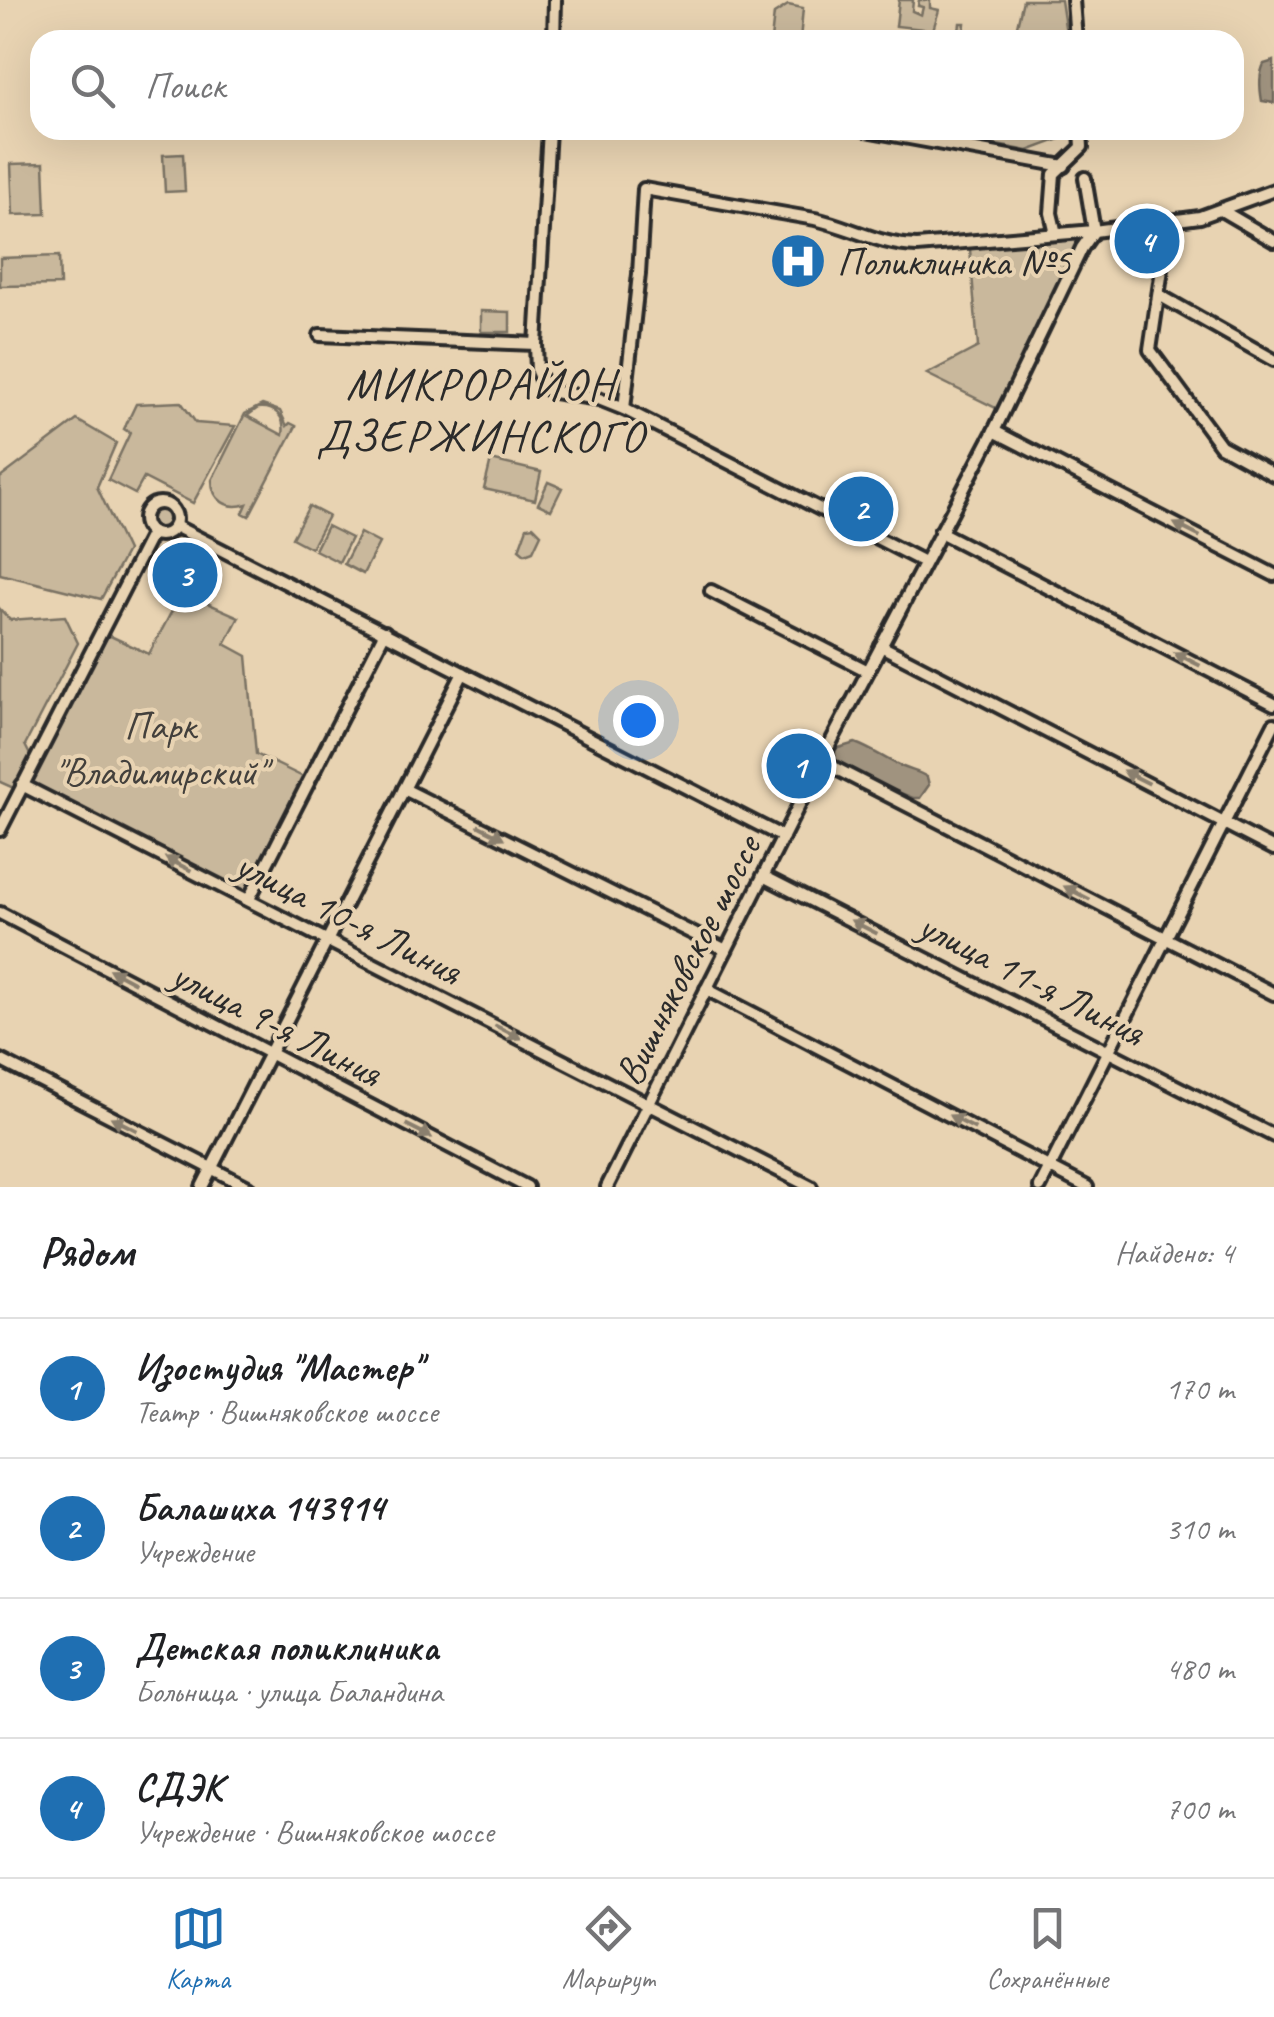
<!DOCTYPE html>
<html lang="ru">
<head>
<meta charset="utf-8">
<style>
	body { margin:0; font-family:Caveat,sans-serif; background:#f2f2f2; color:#202124 }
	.you { position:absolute; left:638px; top:720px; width:35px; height:35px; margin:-25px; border:8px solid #fff; border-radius:50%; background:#1a73e8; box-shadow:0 0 0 15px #1a73e833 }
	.badge { display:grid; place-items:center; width:65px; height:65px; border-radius:50%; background:#1f6fb2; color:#fff; font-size:32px; font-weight:700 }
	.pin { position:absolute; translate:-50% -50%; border:5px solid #fff; box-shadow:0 2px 10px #0006 }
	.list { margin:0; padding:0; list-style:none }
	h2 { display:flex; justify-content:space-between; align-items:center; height:130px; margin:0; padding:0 40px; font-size:42px }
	h2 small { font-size:32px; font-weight:400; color:#757577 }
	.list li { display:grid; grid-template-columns:65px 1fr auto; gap:30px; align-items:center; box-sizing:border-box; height:140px; padding:0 40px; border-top:2px solid #e0e0e0 }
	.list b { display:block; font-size:38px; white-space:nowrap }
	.list p { margin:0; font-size:32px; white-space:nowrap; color:#757577 }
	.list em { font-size:32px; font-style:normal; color:#757577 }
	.icon { flex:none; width:55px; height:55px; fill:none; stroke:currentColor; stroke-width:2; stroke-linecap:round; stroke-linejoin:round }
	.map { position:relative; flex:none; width:1274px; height:1187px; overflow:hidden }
	.search { position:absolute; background:#fff; box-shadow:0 10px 40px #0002; left:30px; right:30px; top:30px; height:110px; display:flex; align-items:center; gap:25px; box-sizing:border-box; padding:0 35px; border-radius:30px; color:#757577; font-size:38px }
	.sheet { height:690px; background:#fff }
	nav { display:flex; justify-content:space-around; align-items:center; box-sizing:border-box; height:140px; border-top:2px solid #e0e0e0; background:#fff; font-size:28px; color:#757577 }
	nav a { display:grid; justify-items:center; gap:5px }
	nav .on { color:#1f6fb2 }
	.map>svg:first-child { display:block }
</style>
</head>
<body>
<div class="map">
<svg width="1274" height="1187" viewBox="0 0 1274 1187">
	<rect width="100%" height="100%" fill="#e8d3b2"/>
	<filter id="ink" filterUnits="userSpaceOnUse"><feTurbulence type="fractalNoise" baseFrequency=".01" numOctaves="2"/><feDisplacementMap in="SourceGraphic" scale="20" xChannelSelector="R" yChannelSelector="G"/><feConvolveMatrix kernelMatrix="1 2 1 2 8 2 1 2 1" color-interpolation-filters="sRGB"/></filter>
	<g filter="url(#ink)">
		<g fill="#c9b89c" stroke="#7a7264" stroke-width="2.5" fill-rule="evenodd">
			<polygon points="899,0 913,0 912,11 921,15 923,7 918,6 919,0 930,0 930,8 939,10 933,30 896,26"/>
			<polygon points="1023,0 1061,0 1067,40 958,40 960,23 965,23 964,33 1014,39"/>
			<polygon points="788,5 803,8 800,40 771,40 774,14"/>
			<polygon points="920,130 1074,130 1074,134 1028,151"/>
			<polygon points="183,154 185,191 165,192 163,155"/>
			<polygon points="44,163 46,214 13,215 11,164"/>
			<polygon points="1084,237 996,408 927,374 978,347 970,249"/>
			<polygon points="59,256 60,285 0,286 0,258"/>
			<polygon points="481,311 510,312 510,332 481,332"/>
			<polygon points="181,402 196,423 235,426 193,503 144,478 135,494 108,480 130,433 124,429 136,404"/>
			<path d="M262 405 280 411 287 426 290 423 296 426 249 516 243 513 247 504C228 510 212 501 212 480L245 414ZM258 408C275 406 286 417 283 435L247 416Z"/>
			<polygon points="77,420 116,443 97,487 127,551 101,599 0,574 0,478"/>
			<polygon points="491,460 541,472 535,500 484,489"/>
			<polygon points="548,482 562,488 551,510 538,504"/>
			<polygon points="309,506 328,516 311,548 292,538"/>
			<circle cx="160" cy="519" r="12"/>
			<polygon points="327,526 351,538 339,562 315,550"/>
			<polygon points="533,526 541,534 533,551 525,554 519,549 527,527"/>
			<polygon points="360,533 379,543 363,574 344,564"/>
			<polygon points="182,592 239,617 225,644 247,656 256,754 305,778 246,894 25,785 104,633 149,654"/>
			<polygon points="0,609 10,620 65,616 78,643 25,745 31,757 18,790 0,782"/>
		</g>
		<g fill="#a0937f" stroke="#71695d" stroke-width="2.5">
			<path d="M1274 61V103L1262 101C1260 90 1259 74 1264 64Z"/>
			<path d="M855 743C872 749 886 760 903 767 912 771 918 771 927 777L929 785 920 798H913L861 777 836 762 835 749Z"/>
		</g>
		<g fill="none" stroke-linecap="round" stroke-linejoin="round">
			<g stroke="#2b2b2b" stroke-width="18">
				<g id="minor">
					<polyline points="1073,0 1076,40"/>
					<polyline points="554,40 555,0"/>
					<polyline points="549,130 536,344 537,371 545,388 554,392 599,399 624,409 924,562"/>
					<polyline points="865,130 1064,166"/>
					<polyline points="1221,210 1274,241"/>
					<polyline points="1169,222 1150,350 1221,446 1274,475"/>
					<polyline points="1056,234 1051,213 1054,174 1082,147 1081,130"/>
					<polyline points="1159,295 1274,360"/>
					<polyline points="320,335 536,344"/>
					<path d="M624 409 639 274 644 189 815 219C851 227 879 245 917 246L1094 231 1085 178"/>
					<polyline points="994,431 1274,575"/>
					<circle cx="160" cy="519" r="16"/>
					<polyline points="175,526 783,837"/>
					<polyline points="940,532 1274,704"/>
					<polyline points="711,591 868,671"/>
					<polyline points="881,646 1274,849"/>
					<polyline points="821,761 1274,994"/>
					<polyline points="22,785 811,1187"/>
					<polyline points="404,789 726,950"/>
					<polyline points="0,830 152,533"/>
					<polyline points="763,876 1274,1136"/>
					<polyline points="249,899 385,632"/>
					<polyline points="0,913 527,1187"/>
					<polyline points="706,989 1087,1187"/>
					<polyline points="0,1060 248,1187"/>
					<polyline points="202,1187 463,673"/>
					<polyline points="607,1187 821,761 994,431 1082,248 1094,231 1200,217 1274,190"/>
					<polyline points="1040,1187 1274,724"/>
				</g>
			</g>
			<use href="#minor" stroke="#e8d3b2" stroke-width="10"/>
		</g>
		<defs><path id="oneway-solid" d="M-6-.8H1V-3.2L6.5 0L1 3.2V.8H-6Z" transform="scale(2.5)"/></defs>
		<g fill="#8a7f6e">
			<use href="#oneway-solid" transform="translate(1187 530) rotate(-153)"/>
			<use href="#oneway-solid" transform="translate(1187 659) rotate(-153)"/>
			<use href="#oneway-solid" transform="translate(1136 777) rotate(-153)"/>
			<use href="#oneway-solid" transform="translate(491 832) rotate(27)"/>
			<use href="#oneway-solid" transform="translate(178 864) rotate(-153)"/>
			<use href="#oneway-solid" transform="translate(1077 893) rotate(-153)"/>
			<use href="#oneway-solid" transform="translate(864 927) rotate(-153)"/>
			<use href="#oneway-solid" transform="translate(122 976) rotate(-152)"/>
			<use href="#oneway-solid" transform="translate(508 1032) rotate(27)"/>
			<use href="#oneway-solid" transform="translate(962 1122) rotate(-153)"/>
			<use href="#oneway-solid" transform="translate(124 1124) rotate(-153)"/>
			<use href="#oneway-solid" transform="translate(419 1131) rotate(27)"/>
		</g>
	</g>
	<defs>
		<g id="hospital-disc" transform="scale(2.875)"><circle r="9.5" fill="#1f6fb2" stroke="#e8d3b2"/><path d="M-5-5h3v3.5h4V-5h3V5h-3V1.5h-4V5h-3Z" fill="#fff"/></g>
	</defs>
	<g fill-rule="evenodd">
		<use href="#hospital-disc" x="798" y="261"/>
	</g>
	<g text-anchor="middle" stroke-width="8" stroke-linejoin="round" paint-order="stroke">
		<g font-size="40" fill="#2b2b2b" stroke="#e8d3b2" text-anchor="start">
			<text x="837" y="275">Поликлиника №5</text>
		</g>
		<g font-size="40" fill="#43403c" stroke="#e8d3b2">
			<text x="160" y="739">Парк<tspan x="160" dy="46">"Владимирский"</tspan></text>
		</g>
		<g font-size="40" fill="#2b2b2b" stroke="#e8d3b2">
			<text transform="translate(349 917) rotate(27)" y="14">улица 10-я Линия</text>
			<text transform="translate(687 960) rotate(-63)" y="14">Вишняковское шоссе</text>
			<text transform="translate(1032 978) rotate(27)" y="14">улица 11-я Линия</text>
			<text transform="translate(277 1023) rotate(27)" y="14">улица 9-я Линия</text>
		</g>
		<g font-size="45" letter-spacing="2.5" fill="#2b2b2b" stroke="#e8d3b2">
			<text x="481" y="399">МИКРОРАЙОН<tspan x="481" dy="52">ДЗЕРЖИНСКОГО</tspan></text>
		</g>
	</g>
</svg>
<div class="you"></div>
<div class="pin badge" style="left:799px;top:766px">1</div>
<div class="pin badge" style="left:861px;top:509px">2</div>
<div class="pin badge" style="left:185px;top:575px">3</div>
<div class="pin badge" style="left:1147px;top:241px">4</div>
<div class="search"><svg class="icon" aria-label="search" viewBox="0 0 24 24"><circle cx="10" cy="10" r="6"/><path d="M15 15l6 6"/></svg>Поиск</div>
</div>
<section class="sheet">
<h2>Рядом<small>Найдено: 4</small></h2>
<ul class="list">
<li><span class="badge">1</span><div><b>Изостудия &quot;Мастер&quot;</b><p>Театр · Вишняковское шоссе</p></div><em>170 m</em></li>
<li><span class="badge">2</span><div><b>Балашиха 143914</b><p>Учреждение</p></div><em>310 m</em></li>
<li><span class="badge">3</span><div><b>Детская поликлиника</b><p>Больница · улица Баландина</p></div><em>480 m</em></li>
<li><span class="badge">4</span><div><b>СДЭК</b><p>Учреждение · Вишняковское шоссе</p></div><em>700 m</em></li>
</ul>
</section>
<nav>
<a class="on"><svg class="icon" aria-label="map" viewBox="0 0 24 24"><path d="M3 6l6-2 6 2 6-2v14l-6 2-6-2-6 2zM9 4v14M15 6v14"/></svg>Карта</a>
<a><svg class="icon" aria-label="directions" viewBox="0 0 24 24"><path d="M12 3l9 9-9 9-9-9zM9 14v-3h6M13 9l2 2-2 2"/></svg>Маршрут</a>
<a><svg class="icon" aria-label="saved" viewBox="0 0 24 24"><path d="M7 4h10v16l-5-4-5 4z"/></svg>Сохранённые</a>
</nav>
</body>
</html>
